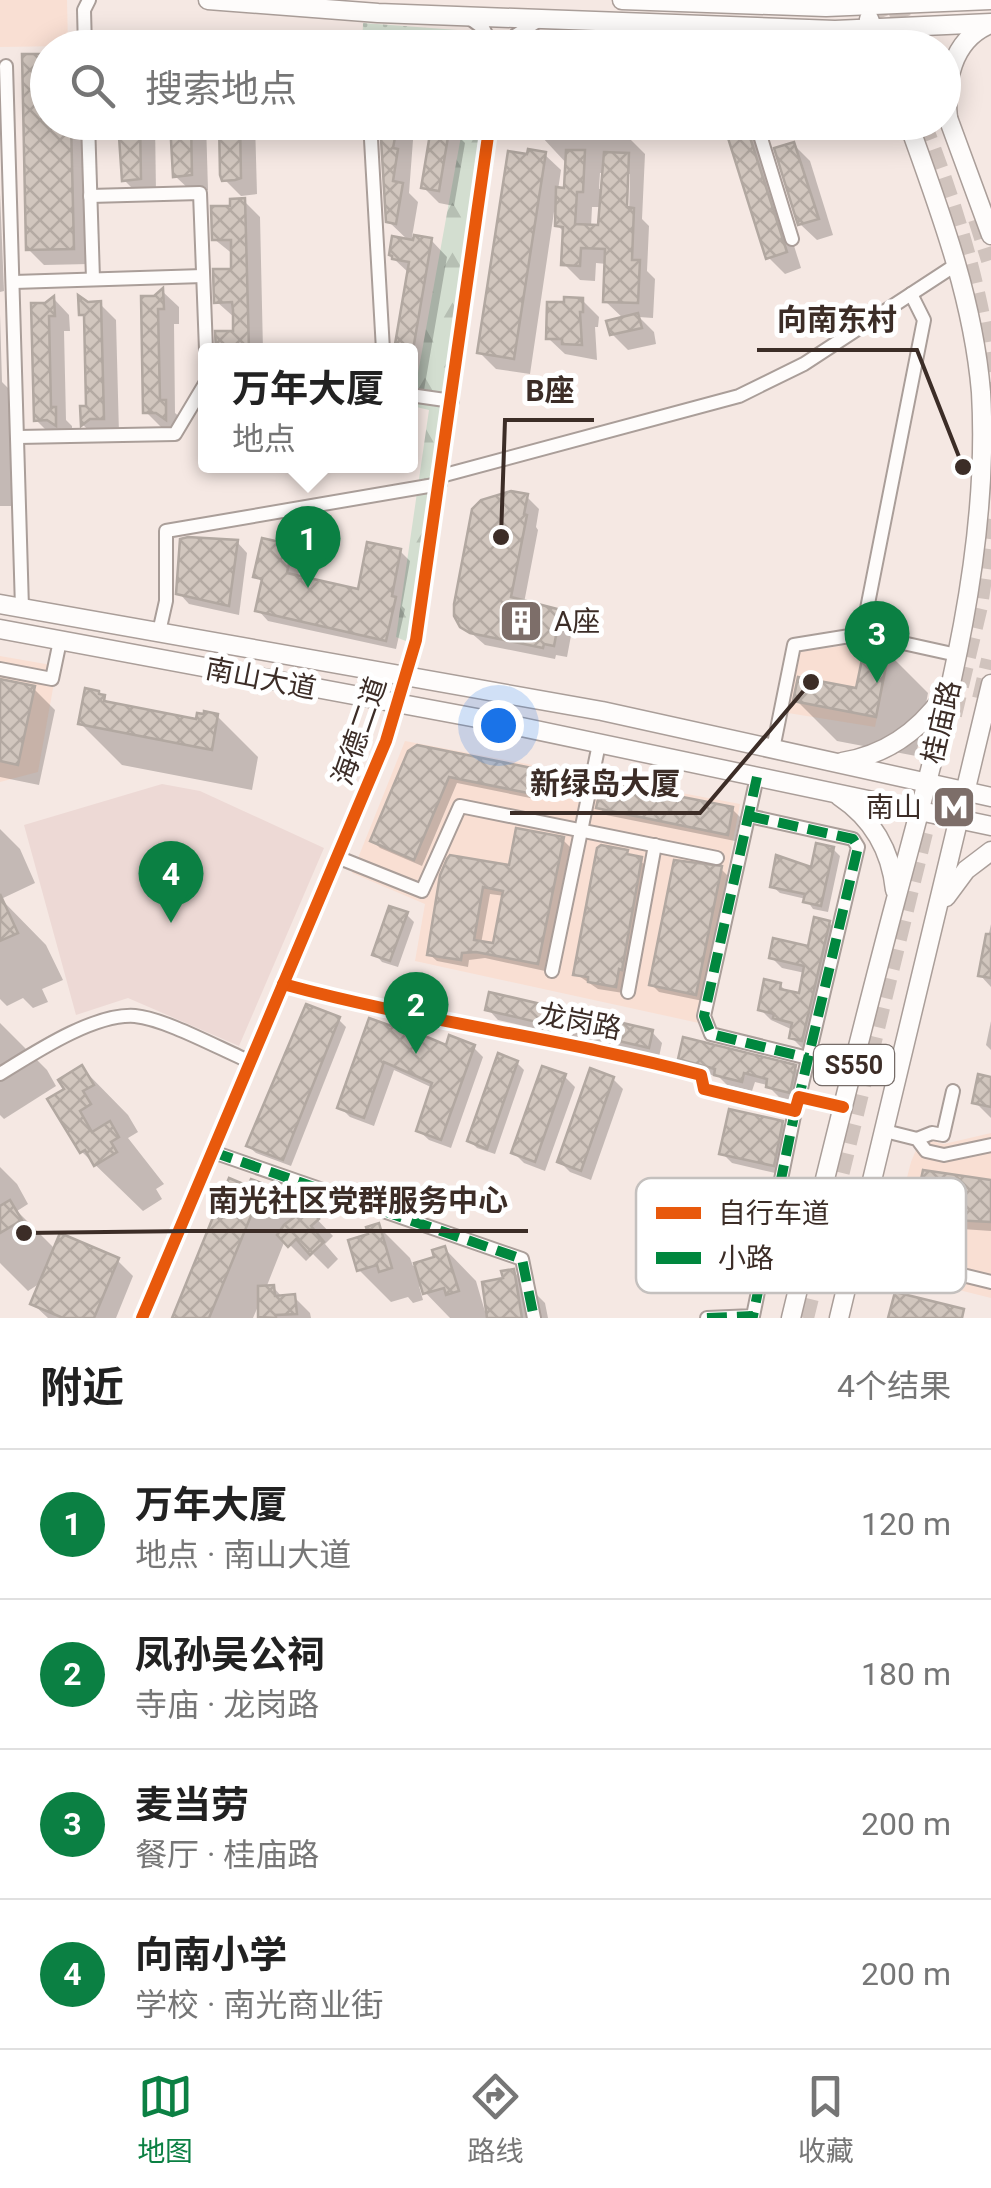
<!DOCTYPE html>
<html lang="zh">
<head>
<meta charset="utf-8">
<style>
	body { margin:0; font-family:Roboto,"Noto Sans SC",sans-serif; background:#f2f2f2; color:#222 }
	.you { position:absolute; left:498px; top:725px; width:35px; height:35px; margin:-25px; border:8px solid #fff; border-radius:50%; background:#1a73e8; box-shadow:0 0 0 15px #1a73e833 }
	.badge { display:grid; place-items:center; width:65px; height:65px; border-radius:50%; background:#0b8043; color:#fff; font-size:32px; font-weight:700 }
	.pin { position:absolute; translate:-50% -82px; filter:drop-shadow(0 2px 5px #0008) }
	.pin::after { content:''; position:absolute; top:52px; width:35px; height:30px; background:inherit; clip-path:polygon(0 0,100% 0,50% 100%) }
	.popup { position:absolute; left:198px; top:343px; width:220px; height:130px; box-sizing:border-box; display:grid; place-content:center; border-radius:10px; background:#fff; filter:drop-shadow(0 2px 8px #0005); font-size:32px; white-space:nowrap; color:#767676 }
	.popup b { font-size:38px; color:#222 }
	.popup::after { content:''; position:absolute; left:50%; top:100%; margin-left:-20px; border:20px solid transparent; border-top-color:#fff }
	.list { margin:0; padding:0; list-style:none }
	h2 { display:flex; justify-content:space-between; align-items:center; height:130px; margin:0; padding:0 40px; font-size:42px }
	h2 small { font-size:32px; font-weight:400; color:#767676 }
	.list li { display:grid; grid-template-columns:65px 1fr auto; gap:30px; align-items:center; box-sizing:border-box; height:150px; padding:0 40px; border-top:2px solid #e0e0e0 }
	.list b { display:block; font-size:38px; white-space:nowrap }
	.list p { margin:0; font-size:32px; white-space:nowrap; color:#767676 }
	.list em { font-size:32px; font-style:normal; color:#767676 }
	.icon { flex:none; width:55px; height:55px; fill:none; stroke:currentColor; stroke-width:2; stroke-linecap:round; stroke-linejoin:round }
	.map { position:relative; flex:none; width:991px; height:1318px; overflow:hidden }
	.search { position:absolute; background:#fff; box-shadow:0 5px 25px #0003; left:30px; right:30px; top:30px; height:110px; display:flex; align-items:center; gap:25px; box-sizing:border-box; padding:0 35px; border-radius:55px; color:#767676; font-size:38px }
	.sheet { height:730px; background:#fff }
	nav { display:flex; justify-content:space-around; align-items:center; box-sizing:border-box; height:140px; border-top:2px solid #e0e0e0; background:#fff; font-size:28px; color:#767676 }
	nav a { display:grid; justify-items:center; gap:5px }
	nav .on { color:#0b8043 }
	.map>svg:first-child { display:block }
</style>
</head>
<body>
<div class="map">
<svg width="991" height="1318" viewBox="0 0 991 1318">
	<defs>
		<pattern id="green-dots" width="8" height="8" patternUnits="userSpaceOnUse" patternTransform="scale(2.5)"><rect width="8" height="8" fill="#d3ded0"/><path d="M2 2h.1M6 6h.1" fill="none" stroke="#b6bfb3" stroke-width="1.8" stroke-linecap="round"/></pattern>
		<pattern id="forest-firs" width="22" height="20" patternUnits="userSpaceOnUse" patternTransform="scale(2.5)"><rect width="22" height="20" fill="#d3ded0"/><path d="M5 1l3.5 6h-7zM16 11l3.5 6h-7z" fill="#b6bfb3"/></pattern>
		<pattern id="building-cross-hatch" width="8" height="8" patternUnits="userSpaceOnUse" patternTransform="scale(2.5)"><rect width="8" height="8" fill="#d1c6be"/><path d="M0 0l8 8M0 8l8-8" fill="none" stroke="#b4aaa3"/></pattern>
	</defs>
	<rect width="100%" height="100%" fill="#f5e8e3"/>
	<g fill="#f9dfd3">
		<polygon points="0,0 67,0 68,46 0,47"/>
		<polygon points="876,641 892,644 875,727 788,713 799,652"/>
		<polygon points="0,656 57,666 38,772 0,782"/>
		<polygon points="405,741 740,804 699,1023 415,961 425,904 352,873"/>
		<polygon points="991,1133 991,1298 883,1271 911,1162 921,1138 944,1144"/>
	</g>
	<polygon fill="#edd9d5" points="162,784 200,791 324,848 239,1046 128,998 76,1015 24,825"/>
	<polygon fill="url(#green-dots)" points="363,23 458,30 474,39 479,47 362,47"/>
	<polygon fill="url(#forest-firs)" points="463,125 482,128 436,472 408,642 396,637 429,410 412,406"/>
	<g fill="#0003" fill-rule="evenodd">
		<polygon points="121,40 137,42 143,48 121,48"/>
		<polygon points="173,43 189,44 192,48 173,48"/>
		<polygon points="48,122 86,122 89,264 44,265 28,249"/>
		<polygon points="122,122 155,122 156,194 140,196 124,180"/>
		<polygon points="173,122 206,122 208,190 192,192 175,176"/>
		<polygon points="224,122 255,122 257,194 241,196 225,180"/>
		<polygon points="382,122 397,123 413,140 409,193 418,202 412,237 431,240 447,257 423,396 410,394 410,350 397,350 410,274 394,259 410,242 388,221"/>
		<path d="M528 122H619V128L645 154 642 219 649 226 647 271 655 279 653 318 639 317 654 332 656 344 628 350 612 334 624 319 605 301 607 264 596 263 595 281 580 280 564 264 565 233 557 225 558 212H554L530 374 496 369 479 352 529 157 544 154 561 170 558 190H567L568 165ZM600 173H605L603 189H599ZM625 174H630L629 220H624ZM592 207H602L600 227H591Z"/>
		<polygon points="651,122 725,122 668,140"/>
		<polygon points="725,122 755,122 801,268 785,274 768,257"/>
		<polygon points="799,122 843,122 824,123 820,135 811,135"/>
		<polygon points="449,127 465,143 454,206 439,203 423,187"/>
		<polygon points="794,145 810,161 833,235 817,240 800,224"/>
		<polygon points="0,193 4,291 0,292"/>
		<polygon points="244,201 260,217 263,350 217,350 218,334 235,333 235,318 217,302 234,271 234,255 214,239 233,209"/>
		<polygon points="163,292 179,307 179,324 174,324 175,413 181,418 181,433 162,428 146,412 155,298"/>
		<polygon points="54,299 69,315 70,331 64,331 66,420 72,426 72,439 52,436 36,420 45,305"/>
		<polygon points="582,300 599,317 598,327 595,327 597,360 565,354 548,338"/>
		<polygon points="87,304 100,304 116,320 119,434 99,440 83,425 83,408 89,408 87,320 81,314"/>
		<polygon points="0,314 2,382 11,391 16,506 0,506"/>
		<polygon points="526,496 539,509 536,527 538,530 524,603 560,613 573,625 567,657 556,655 555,659 485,645 462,625"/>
		<polygon points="237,542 247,553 239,615 189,604 179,593"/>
		<polygon points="292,548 302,558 298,577 360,592 400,551 410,561 402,606 405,609 396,649 268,621 258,610 264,584 256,576"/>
		<polygon points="887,652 928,693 916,756 837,741 796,700 858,691"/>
		<polygon points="0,680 33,688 55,710 39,785 0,777"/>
		<polygon points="102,697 112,705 198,722 217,716 258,757 252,790 122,765 81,724"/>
		<polygon points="410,753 531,770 539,778 535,799 457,783 422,866 380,848 373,841"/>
		<polygon points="599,807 732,809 740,817 735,841 606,815"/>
		<polygon points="0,829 20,849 35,883 1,899 46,945 63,980 42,989 48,1002 33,1008 23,998 7,1006 0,999"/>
		<path d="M563 840 570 847 545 971 485 958 469 960 468 967 437 961 429 954 442 876 511 868ZM490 894 505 896 495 946 481 944Z"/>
		<polygon points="833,849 840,856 828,912 813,909 806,899 780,893 772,886 813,870"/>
		<polygon points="627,853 649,867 623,993 598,989 576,974"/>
		<polygon points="721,869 728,876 703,1001 659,992 652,985"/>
		<polygon points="406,914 414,922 398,967 382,962 375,954"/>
		<polygon points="829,923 840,933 812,1050 802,1048 792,1038 793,1030 771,1020 760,1009 780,985 788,993 800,996 805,973 782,968 771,957 810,949"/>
		<polygon points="991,924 991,987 980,975"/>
		<polygon points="488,1009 652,1032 662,1043 659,1057 498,1020"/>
		<polygon points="339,1020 346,1027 291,1166 256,1153 248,1146"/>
		<polygon points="370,1021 447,1049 473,1047 483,1057 451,1148 429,1140 418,1130 433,1088 394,1070 374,1126 350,1117 340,1107"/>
		<polygon points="991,1021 991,1050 986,1045"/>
		<polygon points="0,1023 47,1070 56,1086 4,1119 0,1115"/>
		<polygon points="681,1058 795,1068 806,1078 800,1102 779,1097 767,1085 755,1082 752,1091 727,1085 719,1077 691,1069"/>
		<polygon points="517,1063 524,1070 495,1154 477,1148 470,1141"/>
		<polygon points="82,1068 128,1115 138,1132 128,1138 164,1184 156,1189 162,1199 143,1211 82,1152 67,1090"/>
		<polygon points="564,1076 575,1087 545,1171 524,1163 514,1153"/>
		<polygon points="613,1079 623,1089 591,1180 570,1172 560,1162"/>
		<polygon points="991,1079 991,1118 975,1102"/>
		<polygon points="782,1123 792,1134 784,1175 732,1163 722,1153"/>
		<polygon points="0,1167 17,1184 28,1204 17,1211 56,1250 117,1260 133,1276 116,1318 48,1318 33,1304 42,1282 28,1291 0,1263"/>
		<polygon points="991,1183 991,1231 962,1229 956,1250 922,1246 912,1235"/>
		<polygon points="262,1187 296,1221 308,1210 333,1236 325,1244 338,1259 328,1269 313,1254 306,1261 285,1240 266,1288 273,1287 283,1298 294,1297 310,1313 311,1318 263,1318 261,1299 253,1318 174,1318 250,1190"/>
		<polygon points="378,1226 410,1258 413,1266 438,1259 445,1249 476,1281 486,1315 490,1314 513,1271 545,1303 548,1318 450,1318 419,1286 423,1300 413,1303 408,1297 391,1302 359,1270"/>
	</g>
	<g fill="url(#building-cross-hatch)" stroke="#b2a8a1" stroke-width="2.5" fill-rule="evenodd">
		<polygon points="22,54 48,54 48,122 71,122 74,249 26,250"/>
		<polygon points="118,122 140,122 141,179 122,181"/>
		<polygon points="170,122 191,122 192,175 173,177"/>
		<polygon points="219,122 240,122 241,178 235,180 222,181 220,175"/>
		<polygon points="380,122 398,122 393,148 398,149 393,181 403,183 396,224 386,222"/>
		<polygon points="432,122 450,125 439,191 421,188"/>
		<polygon points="723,122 745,122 787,252 766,259"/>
		<polygon points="794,142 819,219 798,225 774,148"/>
		<polygon points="528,149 546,152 514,359 477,353 508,151 527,154"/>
		<polygon points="566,150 585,150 583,192 577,192 575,224 598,225 604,152 629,153 627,207 634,208 632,260 640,260 638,303 603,302 605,249 581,248 580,266 561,265 563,227 555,226 556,187 564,188"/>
		<polygon points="245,198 249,350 216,350 215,331 233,331 233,310 232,302 214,303 213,269 231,269 231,240 212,240 211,206 230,206 230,199"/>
		<polygon points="414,235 432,238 413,350 394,350 409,262 392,259 392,256 389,255 392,236 413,240"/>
		<polygon points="163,288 164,309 158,309 160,400 166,400 166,420 156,413 143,413 141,296 154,296"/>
		<polygon points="78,295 88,302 101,301 104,419 90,419 81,426 80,406 86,406 84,315 79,315"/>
		<polygon points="54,296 55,316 49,316 51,407 56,407 56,426 47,420 34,421 31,303 45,303"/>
		<polygon points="564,297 583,298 583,312 580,312 582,345 562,344 562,339 546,339 547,302 564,302"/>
		<polygon points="638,313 642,328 610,335 606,321"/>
		<polygon points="511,491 528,494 524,514 527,515 511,597 561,610 554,646 544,644 543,648 470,633 460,627 454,616 454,604 472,509 481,500"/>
		<polygon points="188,537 238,540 229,606 176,594 180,539"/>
		<polygon points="262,538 293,545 287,573 358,589 367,542 401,549 392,596 396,597 386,641 255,611 262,579 253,577"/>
		<polygon points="865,645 889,650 876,717 793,701 798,677 856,688"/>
		<polygon points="0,679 35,686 18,765 0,761"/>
		<polygon points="85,688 99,691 99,694 105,695 104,701 196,719 197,713 204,714 204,711 218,714 212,750 78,724"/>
		<polygon points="417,745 532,768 528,793 449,777 414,860 370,841 408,751"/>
		<polygon points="602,781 733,807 728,835 596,808"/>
		<path d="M516 828 564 837 538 964 476 952 462 953 461 960 427 955 440 875 447 859 450 855 509 865ZM483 887 503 891 493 943 474 940Z"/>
		<polygon points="816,843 834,847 821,906 803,902 805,894 770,887 776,855 811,867"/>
		<polygon points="601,845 628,850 627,854 642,857 622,970 619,969 616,987 588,982 588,977 573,975 597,848"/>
		<polygon points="674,860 722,866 696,995 649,985"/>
		<polygon points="0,894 18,933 0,941"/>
		<polygon points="389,906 408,912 390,961 372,955"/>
		<polygon points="814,917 830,921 802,1041 789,1038 792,1023 773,1018 774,1014 758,1010 764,979 781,983 780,989 799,993 804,966 769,958 773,938 808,946"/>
		<polygon points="986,934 991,934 991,978 978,976"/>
		<polygon points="489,992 653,1030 649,1048 485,1010"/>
		<polygon points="306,1004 340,1017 283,1160 246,1146"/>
		<polygon points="369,1018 411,1033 413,1031 446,1045 449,1035 475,1045 441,1140 416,1131 432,1083 384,1062 364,1118 337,1108"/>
		<polygon points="683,1037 796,1065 790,1093 766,1087 767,1079 744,1073 742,1082 714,1075 715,1069 678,1059"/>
		<polygon points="498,1053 518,1061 487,1149 467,1141"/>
		<polygon points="82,1065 94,1085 83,1091 91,1104 80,1111 92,1132 110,1121 119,1137 111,1142 117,1152 94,1166 85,1150 80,1153 47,1099 64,1089 58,1080"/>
		<polygon points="542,1066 566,1074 535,1162 511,1153"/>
		<polygon points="590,1068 614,1077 581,1171 557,1162"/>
		<polygon points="978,1074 991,1077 991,1107 972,1103"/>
		<polygon points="729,1109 783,1121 774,1166 719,1154"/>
		<polygon points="923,1170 991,1180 991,1222 952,1220 946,1241 909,1236"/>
		<polygon points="229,1178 248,1186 251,1179 264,1184 209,1318 172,1318"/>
		<polygon points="10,1200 22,1220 0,1233 0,1206"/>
		<polygon points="308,1207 319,1219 311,1226 324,1242 310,1255 296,1239 288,1247 277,1235 284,1225"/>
		<polygon points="379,1223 392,1268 379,1272 377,1265 357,1271 348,1240 368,1234 366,1227"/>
		<polygon points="60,1233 119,1258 94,1318 63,1318 30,1304"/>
		<polygon points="445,1246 459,1291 446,1295 444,1288 423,1294 414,1263 434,1257 432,1250"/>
		<polygon points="514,1269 522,1318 487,1318 482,1282 503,1278 501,1271"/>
		<polygon points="274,1285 275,1296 295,1294 297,1314 276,1315 276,1318 258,1317 258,1286"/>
		<polygon points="895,1292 964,1309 962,1318 888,1318"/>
	</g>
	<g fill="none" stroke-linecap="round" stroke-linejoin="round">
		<g stroke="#d0c3bd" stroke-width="20" stroke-dasharray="20 10" stroke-linecap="butt">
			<polyline points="872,0 891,48"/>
			<polyline points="894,0 913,48"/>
			<path d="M921 122C954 207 981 295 991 386"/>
			<polyline points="978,219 991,260"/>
			<polyline points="982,699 991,660"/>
			<polyline points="952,715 978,606 991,516"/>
			<polyline points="804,1318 927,816"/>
		</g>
		<g stroke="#aa9e99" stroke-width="16">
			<g id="minor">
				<polyline points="468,17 483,28 493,48"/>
				<polyline points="725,26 732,48"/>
				<polyline points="85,48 84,10 89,0"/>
				<polyline points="506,48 516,35 538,21"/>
				<polyline points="6,66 22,608"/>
				<polyline points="88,122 93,279"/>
				<polyline points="370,122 383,350"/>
				<polyline points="756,122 792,239"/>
				<polyline points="90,196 200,193 206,350"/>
				<polyline points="14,282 203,276"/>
				<polyline points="410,395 452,401"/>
				<polyline points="18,437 175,434 206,382"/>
				<polyline points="441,476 739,396 804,364 957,264"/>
				<polyline points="159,632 166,601 166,531 440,484"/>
				<polyline points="862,634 957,655"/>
				<polyline points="0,669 52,679 60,641"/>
				<polyline points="773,749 794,645 862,634 924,320 911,294"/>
				<polyline points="757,777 704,1016 711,1034 808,1058"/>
				<polyline points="749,816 853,839 858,847 799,1097"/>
				<polyline points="337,857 422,891 460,806 717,858"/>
				<polyline points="552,971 599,744"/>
				<path d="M283 984C421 1022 563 1038 701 1075L704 1089 795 1111 799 1097 843 1107"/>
				<polyline points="628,992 655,845"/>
				<path d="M0 1074C34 1053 94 1013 135 1016 166 1019 220 1049 251 1062"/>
				<polyline points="885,1131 917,1139 926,1151 944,1155 991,1145"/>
				<polyline points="917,1139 932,1133 943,1135 953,1091"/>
				<polyline points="213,1152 522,1259 534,1318"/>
				<polyline points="856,1249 991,1282"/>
				<polyline points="142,1318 386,741 416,640 490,122"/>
				<polyline points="707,1318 753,1316 795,1111"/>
			</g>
		</g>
		<g stroke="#aa9e99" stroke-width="21">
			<g id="major">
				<polyline points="208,0 378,13 835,30 991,23"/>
				<polyline points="622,0 826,7 991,0"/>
				<polyline points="869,19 880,48"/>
				<polyline points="805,35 838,48"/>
				<polyline points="944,107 991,235"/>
				<path d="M948 118C944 83 952 41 988 25"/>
				<polyline points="0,604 602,711 991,797"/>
				<polyline points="0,629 493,721 991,826"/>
				<path d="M842 762C885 755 918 732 943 697"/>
				<path d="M839 796C872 818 891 851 895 890"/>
				<polyline points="946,897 966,870 991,851"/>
				<path d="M791 1318C825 1178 859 1038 896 899 939 736 991 563 981 392 973 298 940 211 908 122"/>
				<polyline points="839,1318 991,684"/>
			</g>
		</g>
		<use href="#minor" stroke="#fefcfb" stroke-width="12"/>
		<use href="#major" stroke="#fefcfb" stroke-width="18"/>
		<g stroke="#00873e" stroke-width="10" stroke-dasharray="20 10" stroke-linecap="butt">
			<polyline points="757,777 704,1016 711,1034 808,1058"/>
			<polyline points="749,816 853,839 858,847 799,1097"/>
			<polyline points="213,1152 522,1259 534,1318"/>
			<polyline points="707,1318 753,1316 795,1111"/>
		</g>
		<g stroke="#fff" stroke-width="19">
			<g id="cycleway">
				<path d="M283 984C421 1022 563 1038 701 1075L704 1089 795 1111 799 1097 843 1107"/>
				<polyline points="142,1318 386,741 416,640 490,122"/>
			</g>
		</g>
		<use href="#cycleway" stroke="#e8590c" stroke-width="12"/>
	</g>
	<defs>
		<g id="building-square" transform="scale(2.25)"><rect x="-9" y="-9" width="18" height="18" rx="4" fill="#7d6e69" stroke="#fff"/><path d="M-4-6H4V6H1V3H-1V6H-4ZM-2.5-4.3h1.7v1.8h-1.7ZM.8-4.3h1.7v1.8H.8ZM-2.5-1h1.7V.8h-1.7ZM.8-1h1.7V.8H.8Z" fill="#fff"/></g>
		<g id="metro-square" transform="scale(2.25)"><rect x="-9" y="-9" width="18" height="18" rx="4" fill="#7d6e69" stroke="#fff"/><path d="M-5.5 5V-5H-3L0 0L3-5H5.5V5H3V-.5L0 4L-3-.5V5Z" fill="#fff"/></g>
	</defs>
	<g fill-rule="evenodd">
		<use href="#building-square" x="521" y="621"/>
		<use href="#metro-square" x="954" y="807"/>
	</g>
	<g text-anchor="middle" stroke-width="10" stroke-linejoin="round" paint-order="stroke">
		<rect fill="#fff" stroke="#766c68" stroke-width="2.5" x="814" y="1045" width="80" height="40" rx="8"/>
		<g font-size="25" font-weight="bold" fill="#3c2d27">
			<text x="854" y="1074">S550</text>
		</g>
		<g font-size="28" fill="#3c2d27" stroke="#fff" text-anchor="start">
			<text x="554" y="631">A座</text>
			<text x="922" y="817" text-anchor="end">南山</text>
		</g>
		<g font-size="28" fill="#3c2d27" stroke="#fff">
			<text transform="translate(261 678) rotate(11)" y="10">南山大道</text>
			<text transform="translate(941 722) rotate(-77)" y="10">桂庙路</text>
			<text transform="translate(359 731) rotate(-71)" y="10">海德二道</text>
			<text transform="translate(580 1021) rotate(11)" y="10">龙岗路</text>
		</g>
	</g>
	<rect x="636" y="1178" width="330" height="115" rx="15" fill="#fff" stroke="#c4c0be" stroke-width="2.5"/>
	<rect x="656" y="1207" width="45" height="12" fill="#e8590c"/>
	<rect x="656" y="1252" width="45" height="12" fill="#00873e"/>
	<g font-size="28" fill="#3c2d27">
		<text x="718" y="1223">自行车道</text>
		<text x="718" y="1268">小路</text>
	</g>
	<path fill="none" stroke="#3c2d27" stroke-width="4" d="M963 467L917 350H757M501 537L505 420H594M811 682L700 813H510M24 1233L188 1231H528"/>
	<g fill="#3c2d27" stroke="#fff" stroke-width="4">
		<circle cx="963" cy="467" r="10"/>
		<circle cx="501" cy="537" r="10"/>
		<circle cx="811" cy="682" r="10"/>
		<circle cx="24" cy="1233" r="10"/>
	</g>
	<g font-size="30" text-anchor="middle" font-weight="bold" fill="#3c2d27" stroke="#fff" stroke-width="10" stroke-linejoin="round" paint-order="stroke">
		<text x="837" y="330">向南东村</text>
		<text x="550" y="401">B座</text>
		<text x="605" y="794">新绿岛大厦</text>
		<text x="358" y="1211">南光社区党群服务中心</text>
	</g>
</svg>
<div class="you"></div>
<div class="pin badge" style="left:308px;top:588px">1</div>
<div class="popup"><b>万年大厦</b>地点</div>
<div class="pin badge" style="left:416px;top:1054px">2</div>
<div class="pin badge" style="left:877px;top:683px">3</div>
<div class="pin badge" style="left:171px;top:923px">4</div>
<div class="search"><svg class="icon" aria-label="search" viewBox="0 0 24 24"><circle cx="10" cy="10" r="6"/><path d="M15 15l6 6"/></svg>搜索地点</div>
</div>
<section class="sheet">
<h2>附近<small>4个结果</small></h2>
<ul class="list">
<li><span class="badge">1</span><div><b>万年大厦</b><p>地点 · 南山大道</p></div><em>120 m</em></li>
<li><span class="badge">2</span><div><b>凤孙吴公祠</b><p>寺庙 · 龙岗路</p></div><em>180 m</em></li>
<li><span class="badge">3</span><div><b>麦当劳</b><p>餐厅 · 桂庙路</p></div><em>200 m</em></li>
<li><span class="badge">4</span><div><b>向南小学</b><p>学校 · 南光商业街</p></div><em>200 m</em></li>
</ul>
</section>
<nav>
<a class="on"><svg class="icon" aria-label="map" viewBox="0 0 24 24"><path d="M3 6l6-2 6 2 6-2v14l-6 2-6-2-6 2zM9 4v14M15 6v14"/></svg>地图</a>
<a><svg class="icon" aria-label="directions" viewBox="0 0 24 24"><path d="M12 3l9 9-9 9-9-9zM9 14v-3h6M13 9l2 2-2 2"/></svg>路线</a>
<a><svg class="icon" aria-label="saved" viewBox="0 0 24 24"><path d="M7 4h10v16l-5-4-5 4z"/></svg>收藏</a>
</nav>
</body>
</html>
